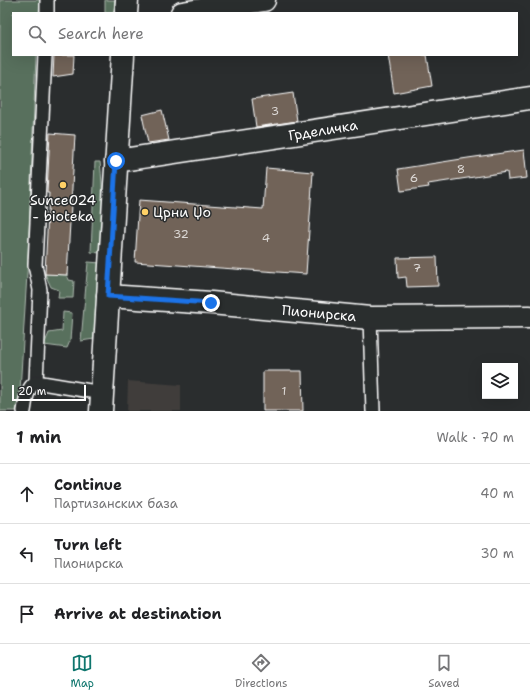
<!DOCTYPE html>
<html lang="en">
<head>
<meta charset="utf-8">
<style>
	body { margin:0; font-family:"Shantell Sans",sans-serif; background:#f6f6f6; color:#202124 }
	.controls { position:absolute; right:12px; bottom:12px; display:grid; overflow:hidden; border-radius:0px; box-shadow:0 4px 16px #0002 }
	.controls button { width:36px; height:36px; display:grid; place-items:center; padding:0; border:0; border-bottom:1px solid #e0e0e0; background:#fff; color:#202124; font:20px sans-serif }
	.scale { position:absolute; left:12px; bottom:10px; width:74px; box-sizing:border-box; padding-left:4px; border:2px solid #fff; border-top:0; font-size:11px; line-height:14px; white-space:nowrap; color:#fff; -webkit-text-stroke:3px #2a2d2e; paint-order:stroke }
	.stop { position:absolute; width:12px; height:12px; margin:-9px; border:3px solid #1a73e8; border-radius:50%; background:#fff }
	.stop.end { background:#1a73e8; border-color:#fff; box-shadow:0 1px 4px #0008 }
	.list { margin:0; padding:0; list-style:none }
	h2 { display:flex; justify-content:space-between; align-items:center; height:52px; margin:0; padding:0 16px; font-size:17px }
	h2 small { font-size:13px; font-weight:400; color:#757577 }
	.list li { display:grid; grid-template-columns:26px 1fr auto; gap:12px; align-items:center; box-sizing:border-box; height:60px; padding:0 16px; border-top:1px solid #e0e0e0 }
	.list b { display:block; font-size:15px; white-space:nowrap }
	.list p { margin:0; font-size:13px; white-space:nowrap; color:#757577 }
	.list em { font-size:13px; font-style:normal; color:#757577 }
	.icon { flex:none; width:22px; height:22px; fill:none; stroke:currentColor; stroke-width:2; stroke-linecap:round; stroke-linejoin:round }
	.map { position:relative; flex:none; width:530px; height:411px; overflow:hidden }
	.search { position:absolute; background:#fff; box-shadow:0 4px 16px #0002; left:12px; right:12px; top:12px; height:44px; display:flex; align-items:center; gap:10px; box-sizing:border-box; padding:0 14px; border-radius:0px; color:#757577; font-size:15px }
	.sheet { height:232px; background:#fff }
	nav { display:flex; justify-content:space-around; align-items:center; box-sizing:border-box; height:56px; border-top:1px solid #e0e0e0; background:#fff; font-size:11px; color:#757577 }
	nav a { display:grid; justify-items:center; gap:2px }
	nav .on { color:#0f766e }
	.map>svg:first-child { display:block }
</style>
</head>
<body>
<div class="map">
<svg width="530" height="411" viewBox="0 0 530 411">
	<rect width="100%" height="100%" fill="#2a2d2e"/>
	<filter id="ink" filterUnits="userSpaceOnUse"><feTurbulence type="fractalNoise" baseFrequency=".025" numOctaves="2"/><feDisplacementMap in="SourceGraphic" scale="8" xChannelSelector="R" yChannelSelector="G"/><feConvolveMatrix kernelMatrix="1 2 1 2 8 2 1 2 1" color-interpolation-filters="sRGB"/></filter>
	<g filter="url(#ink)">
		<polygon fill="#3f3d3b" points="128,381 181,385 181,411 127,411"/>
		<g fill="#58705d" stroke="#acb8ae">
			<polygon points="0,0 40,0 39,13 13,13 13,55 36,55 28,257 20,391 16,411 0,411"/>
			<polygon points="105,0 115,0 114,13 105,13"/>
			<path d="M95 162H100C104 192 102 223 100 253L91 252Z"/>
			<polygon points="88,262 101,263 94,339 81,341"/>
			<polygon points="45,274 67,275 69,280 74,281 73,298 58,298 59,290 51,287"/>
			<polygon points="63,312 72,313 70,341 67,348 44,345 49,333 62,331"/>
		</g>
		<g fill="#716358" stroke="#fff">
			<polygon points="54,55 74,55 73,74 53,77"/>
			<polygon points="388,55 427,55 432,86 394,93"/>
			<polygon points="293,93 297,121 256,127 252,99"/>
			<polygon points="162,110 169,140 148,143 142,115"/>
			<polygon points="50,133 75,135 67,275 45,274 45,273 49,193 47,193"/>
			<polygon points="524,150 527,178 508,180 507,172 428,184 429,187 401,191 398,169 468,158"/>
			<polygon points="266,168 313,172 306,274 135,262 139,200 263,209"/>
			<polygon points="437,257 438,286 407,287 406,277 398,278 397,258"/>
			<polygon points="263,371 302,371 303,411 263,411"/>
		</g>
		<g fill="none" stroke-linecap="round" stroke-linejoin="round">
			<g stroke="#fff" stroke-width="16">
				<g id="lane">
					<polyline points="47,13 47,0"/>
					<polyline points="370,318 373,411"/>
					<polyline points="36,382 40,290 35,265 45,55"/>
					<path d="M24 411C26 400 26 389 36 382L102 393"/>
				</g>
			</g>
			<g stroke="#fff" stroke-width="25">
				<g id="street">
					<polyline points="182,13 264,0"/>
					<polyline points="116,161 530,98"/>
					<polyline points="108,296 211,303 370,318 530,317"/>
				</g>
			</g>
			<g stroke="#fff" stroke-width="25">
				<g id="secondary">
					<polyline points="126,13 127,0"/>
					<polyline points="101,411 123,55"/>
				</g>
			</g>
			<use href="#lane" stroke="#2a2d2e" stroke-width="13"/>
			<use href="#street" stroke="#2a2d2e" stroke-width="22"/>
			<use href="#secondary" stroke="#2a2d2e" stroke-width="22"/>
		</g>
	</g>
	<g fill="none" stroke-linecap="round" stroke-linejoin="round" filter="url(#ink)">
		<polyline stroke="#1a73e8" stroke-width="5" points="116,161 108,296 211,303"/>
	</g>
	<g fill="#ffd166" stroke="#2a2d2e" stroke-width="1.5">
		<circle cx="63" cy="185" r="4"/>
		<circle cx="145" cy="212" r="4"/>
	</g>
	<g text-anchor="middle" stroke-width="3" stroke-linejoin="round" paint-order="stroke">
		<g font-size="12" fill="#dcd8d5">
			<text x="275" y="115">3</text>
			<text x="461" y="173">8</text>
			<text x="414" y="182">6</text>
			<text x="181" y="238">32</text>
			<text x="266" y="242">4</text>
			<text x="417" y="272">7</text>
			<text x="284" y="395">1</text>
		</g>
		<g font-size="14" fill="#fff" stroke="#2a2d2e">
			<text transform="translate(323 130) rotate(-9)" y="5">Грделичка</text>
			<text transform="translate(319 313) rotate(5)" y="5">Пионирска</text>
		</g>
		<g font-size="14" fill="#fff" stroke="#2a2d2e">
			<text x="63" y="205">Sunce024<tspan x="63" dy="16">- bioteka</tspan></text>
			<text x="153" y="217" text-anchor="start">Црни Џо</text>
		</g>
	</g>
</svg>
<div class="controls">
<button><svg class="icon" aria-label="layers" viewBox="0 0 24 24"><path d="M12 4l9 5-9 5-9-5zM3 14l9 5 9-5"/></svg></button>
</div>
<div class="scale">20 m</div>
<div class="stop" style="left:116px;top:161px"></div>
<div class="stop end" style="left:211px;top:303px"></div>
<div class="search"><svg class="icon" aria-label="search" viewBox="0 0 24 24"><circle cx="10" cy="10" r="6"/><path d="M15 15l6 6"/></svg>Search here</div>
</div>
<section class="sheet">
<h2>1 min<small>Walk · 70 m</small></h2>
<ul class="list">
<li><svg class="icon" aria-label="ahead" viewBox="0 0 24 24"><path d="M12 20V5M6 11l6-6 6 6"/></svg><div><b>Continue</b><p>Партизанских база</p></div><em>40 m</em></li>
<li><svg class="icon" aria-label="left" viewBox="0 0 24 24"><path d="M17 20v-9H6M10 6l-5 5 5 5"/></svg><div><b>Turn left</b><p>Пионирска</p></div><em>30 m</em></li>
<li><svg class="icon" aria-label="arrive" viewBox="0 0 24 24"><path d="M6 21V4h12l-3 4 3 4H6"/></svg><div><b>Arrive at destination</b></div></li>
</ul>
</section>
<nav>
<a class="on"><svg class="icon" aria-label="map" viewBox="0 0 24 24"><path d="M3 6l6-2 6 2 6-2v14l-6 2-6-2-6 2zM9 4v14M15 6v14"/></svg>Map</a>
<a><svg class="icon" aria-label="directions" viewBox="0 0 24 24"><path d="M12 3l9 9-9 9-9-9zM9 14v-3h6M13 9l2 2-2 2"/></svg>Directions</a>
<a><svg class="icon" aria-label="saved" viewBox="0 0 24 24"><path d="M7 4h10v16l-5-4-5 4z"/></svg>Saved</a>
</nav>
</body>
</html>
